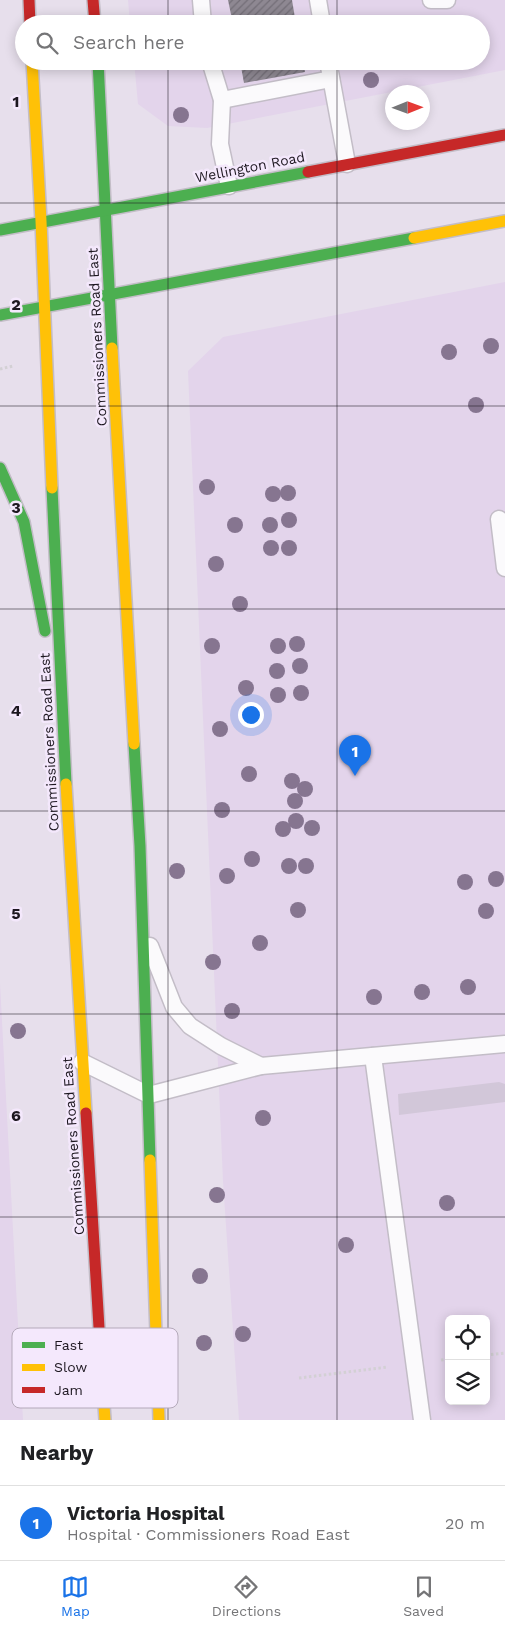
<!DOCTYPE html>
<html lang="en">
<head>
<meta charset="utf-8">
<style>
	body { margin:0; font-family:"Work Sans",sans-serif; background:#f6f6f6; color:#202124 }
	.controls { position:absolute; right:15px; bottom:15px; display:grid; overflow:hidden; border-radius:8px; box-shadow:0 2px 12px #0003 }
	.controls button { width:45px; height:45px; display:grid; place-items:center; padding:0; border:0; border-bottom:1px solid #e0e0e0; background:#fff; color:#202124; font:25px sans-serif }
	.compass { position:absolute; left:385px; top:85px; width:45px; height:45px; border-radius:50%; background:#fff; box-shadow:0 2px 12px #0003; rotate:89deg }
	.you { position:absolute; left:250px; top:714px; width:18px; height:18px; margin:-12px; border:4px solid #fff; border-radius:50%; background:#1a73e8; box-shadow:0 0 0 8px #1a73e833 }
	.badge { display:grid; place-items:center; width:32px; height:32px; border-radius:50%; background:#1a73e8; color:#fff; font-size:16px; font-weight:700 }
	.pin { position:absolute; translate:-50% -41px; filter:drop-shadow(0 1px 2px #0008) }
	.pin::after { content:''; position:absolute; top:26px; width:18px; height:15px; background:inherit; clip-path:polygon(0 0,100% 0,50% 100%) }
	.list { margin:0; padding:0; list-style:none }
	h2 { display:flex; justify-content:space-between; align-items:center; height:65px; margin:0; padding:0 20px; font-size:21px }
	h2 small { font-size:16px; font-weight:400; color:#757577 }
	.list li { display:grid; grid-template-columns:32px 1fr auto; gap:15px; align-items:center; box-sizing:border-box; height:75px; padding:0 20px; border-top:1px solid #e0e0e0 }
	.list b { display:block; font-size:19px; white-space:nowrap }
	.list p { margin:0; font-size:16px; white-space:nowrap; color:#757577 }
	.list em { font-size:16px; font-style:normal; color:#757577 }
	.icon { flex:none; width:28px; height:28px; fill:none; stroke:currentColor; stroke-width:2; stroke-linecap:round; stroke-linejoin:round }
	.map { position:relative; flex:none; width:505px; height:1420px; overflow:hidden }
	.search { position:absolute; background:#fff; box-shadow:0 2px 12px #0003; left:15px; right:15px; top:15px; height:55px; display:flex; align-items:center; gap:12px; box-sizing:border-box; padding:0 18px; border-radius:28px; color:#757577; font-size:19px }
	.sheet { height:140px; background:#fff }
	nav { display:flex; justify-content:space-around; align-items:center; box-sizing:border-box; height:70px; border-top:1px solid #e0e0e0; background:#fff; font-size:14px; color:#757577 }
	nav a { display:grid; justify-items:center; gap:2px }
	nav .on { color:#1a73e8 }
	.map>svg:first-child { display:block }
</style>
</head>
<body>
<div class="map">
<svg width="505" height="1420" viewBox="0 0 505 1420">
	<defs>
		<pattern id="building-hatch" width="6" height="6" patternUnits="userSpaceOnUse" patternTransform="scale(1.25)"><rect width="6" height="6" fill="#8e8892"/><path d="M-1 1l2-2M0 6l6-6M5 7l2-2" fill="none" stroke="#736e77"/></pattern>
	</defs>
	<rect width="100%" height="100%" fill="#e7dfec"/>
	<g fill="#e3d4eb" fill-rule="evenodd">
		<polygon points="128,0 505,0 505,70 207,128 168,126 138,104 134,61 481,61 481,24 130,24"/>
		<path d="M505 282V1420H239L223 1181 188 371 223 337ZM449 1319H486V1401H449Z"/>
		<polygon points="0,983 23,1420 0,1420"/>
	</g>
	<polygon fill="#d2c7d9" points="499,1082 505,1084 505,1102 399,1115 398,1094"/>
	<g fill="url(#building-hatch)">
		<polygon points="228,0 292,0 296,24 233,24"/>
		<polygon points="240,61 303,61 305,72 244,83"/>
	</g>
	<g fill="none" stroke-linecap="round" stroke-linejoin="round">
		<g stroke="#c3bdc7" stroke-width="19">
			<g id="lane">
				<polyline points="201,0 203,24"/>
				<polyline points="318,0 322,24"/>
				<polyline points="431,0 447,0"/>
				<polyline points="210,61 222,100 220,144 229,186"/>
				<polyline points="328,61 347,164"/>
				<polyline points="222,100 331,79"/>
				<polyline points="499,519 505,568"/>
				<polyline points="150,946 174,1007 190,1026 221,1046 261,1066"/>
				<polyline points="373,1056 422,1420"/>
				<polyline points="82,1062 149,1095 261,1066 505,1044"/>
			</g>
		</g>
		<g stroke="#c3bdc7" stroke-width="14">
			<g id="fast">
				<polyline points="98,61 112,348"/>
				<polyline points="0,230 308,172"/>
				<polyline points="0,315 414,238"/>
				<polyline points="0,468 24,522 45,631"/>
				<polyline points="52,488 66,784"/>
				<polyline points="134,744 140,846 150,1160"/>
			</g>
		</g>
		<g stroke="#c3bdc7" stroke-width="14">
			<g id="slow">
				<polyline points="32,61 41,221 52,488"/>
				<polyline points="414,238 505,221"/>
				<polyline points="112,348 134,744"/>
				<polyline points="66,784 86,1113"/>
				<polyline points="150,1160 159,1420"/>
				<polyline points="100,1344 105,1420"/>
			</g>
		</g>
		<g stroke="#c3bdc7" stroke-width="14">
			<g id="jam">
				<polyline points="29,0 30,24"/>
				<polyline points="93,0 95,24"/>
				<polyline points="308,172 505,135"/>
				<polyline points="86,1113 100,1344"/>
			</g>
		</g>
		<g stroke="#d3d0d4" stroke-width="3" stroke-dasharray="2.5 2.5" stroke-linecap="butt">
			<polyline points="0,369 13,366"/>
			<polyline points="486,1355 505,1353"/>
			<polyline points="441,1360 449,1359"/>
			<polyline points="299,1378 388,1367"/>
		</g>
		<use href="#lane" stroke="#fbfafc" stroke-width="16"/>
		<use href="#fast" stroke="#4caf50" stroke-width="11"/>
		<use href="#slow" stroke="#ffc107" stroke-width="11"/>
		<use href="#jam" stroke="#c62828" stroke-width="11"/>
	</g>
	<g fill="#867590">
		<circle cx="371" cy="80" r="8"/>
		<circle cx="181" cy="115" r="8"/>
		<circle cx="491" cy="346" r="8"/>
		<circle cx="449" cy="352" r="8"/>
		<circle cx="476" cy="405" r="8"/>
		<circle cx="207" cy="487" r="8"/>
		<circle cx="288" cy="493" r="8"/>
		<circle cx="273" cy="494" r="8"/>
		<circle cx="289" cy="520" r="8"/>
		<circle cx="235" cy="525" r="8"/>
		<circle cx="270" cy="525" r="8"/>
		<circle cx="271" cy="548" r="8"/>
		<circle cx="289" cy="548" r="8"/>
		<circle cx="216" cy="564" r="8"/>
		<circle cx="240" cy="604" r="8"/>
		<circle cx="297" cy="644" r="8"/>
		<circle cx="212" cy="646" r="8"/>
		<circle cx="278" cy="646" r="8"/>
		<circle cx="300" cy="666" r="8"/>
		<circle cx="277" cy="671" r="8"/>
		<circle cx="246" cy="688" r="8"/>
		<circle cx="301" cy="693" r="8"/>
		<circle cx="278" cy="695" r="8"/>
		<circle cx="220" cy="729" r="8"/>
		<circle cx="249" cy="774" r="8"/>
		<circle cx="292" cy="781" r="8"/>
		<circle cx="305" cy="789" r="8"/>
		<circle cx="295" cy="801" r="8"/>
		<circle cx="222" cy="810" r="8"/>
		<circle cx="296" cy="821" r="8"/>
		<circle cx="312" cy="828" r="8"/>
		<circle cx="283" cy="829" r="8"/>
		<circle cx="252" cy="859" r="8"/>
		<circle cx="289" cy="866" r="8"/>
		<circle cx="306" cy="866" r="8"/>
		<circle cx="177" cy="871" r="8"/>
		<circle cx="227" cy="876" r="8"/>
		<circle cx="496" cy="879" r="8"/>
		<circle cx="465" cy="882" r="8"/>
		<circle cx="298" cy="910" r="8"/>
		<circle cx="486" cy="911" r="8"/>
		<circle cx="260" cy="943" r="8"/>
		<circle cx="213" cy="962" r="8"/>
		<circle cx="468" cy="987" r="8"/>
		<circle cx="422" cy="992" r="8"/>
		<circle cx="374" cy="997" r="8"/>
		<circle cx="232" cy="1011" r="8"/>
		<circle cx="18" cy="1031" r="8"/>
		<circle cx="263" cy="1118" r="8"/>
		<circle cx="217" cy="1195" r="8"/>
		<circle cx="447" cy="1203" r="8"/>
		<circle cx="346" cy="1245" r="8"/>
		<circle cx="200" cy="1276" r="8"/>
		<circle cx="243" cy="1334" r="8"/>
		<circle cx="204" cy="1343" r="8"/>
	</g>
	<path fill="none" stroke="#1d1720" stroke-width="1" stroke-opacity="0.55" d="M168 0V24M337 0V24M168 61V1420M337 61V1420M0 203H505M0 406H505M0 609H505M0 811H505M0 1014H505M0 1217H505"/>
	<g text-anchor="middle" stroke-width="5" stroke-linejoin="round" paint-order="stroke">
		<g font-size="14" fill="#1d1720" stroke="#f4e8fc">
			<text transform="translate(250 167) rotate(-11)" y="5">Wellington Road</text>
			<text transform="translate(97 337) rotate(-93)" y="5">Commissioners Road East</text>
			<text transform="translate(49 742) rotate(-93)" y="5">Commissioners Road East</text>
			<text transform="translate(73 1146) rotate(-94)" y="5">Commissioners Road East</text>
		</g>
	</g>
	<rect x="12" y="1328" width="166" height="80" rx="8" fill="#f4e8fc" stroke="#b4a9ba" stroke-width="1"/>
	<rect x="22" y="1342" width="23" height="6" fill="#4caf50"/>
	<rect x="22" y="1364" width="23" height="7" fill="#ffc107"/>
	<rect x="22" y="1387" width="23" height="6" fill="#c62828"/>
	<g font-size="14" fill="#1d1720">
		<text x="54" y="1350">Fast</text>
		<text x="54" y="1372">Slow</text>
		<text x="54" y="1395">Jam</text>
	</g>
	<g font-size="16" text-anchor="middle" font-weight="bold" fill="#1d1720" stroke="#f4e8fc" stroke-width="5" stroke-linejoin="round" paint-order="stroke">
		<text x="16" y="107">1</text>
		<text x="16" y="310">2</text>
		<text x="16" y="513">3</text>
		<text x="16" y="716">4</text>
		<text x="16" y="919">5</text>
		<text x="16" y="1121">6</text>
	</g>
</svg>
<div class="controls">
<button><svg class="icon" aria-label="locate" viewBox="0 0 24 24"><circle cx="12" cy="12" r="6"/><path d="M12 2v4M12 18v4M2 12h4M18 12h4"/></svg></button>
<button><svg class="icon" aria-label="layers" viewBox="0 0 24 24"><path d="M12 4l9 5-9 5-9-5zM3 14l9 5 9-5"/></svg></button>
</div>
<svg class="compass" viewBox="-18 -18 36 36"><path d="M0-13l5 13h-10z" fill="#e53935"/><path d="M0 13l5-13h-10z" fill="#757577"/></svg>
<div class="you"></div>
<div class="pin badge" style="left:355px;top:776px">1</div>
<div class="search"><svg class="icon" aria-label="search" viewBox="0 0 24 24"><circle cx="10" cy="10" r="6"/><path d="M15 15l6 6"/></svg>Search here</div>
</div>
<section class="sheet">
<h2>Nearby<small></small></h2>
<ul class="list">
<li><span class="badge">1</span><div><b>Victoria Hospital</b><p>Hospital · Commissioners Road East</p></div><em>20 m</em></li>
</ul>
</section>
<nav>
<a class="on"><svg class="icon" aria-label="map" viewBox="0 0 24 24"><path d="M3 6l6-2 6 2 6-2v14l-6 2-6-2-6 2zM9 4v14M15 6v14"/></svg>Map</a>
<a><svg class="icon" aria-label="directions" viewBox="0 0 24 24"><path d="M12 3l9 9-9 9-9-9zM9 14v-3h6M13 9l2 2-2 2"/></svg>Directions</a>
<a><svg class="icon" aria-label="saved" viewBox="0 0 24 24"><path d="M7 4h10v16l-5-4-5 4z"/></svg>Saved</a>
</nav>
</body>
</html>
